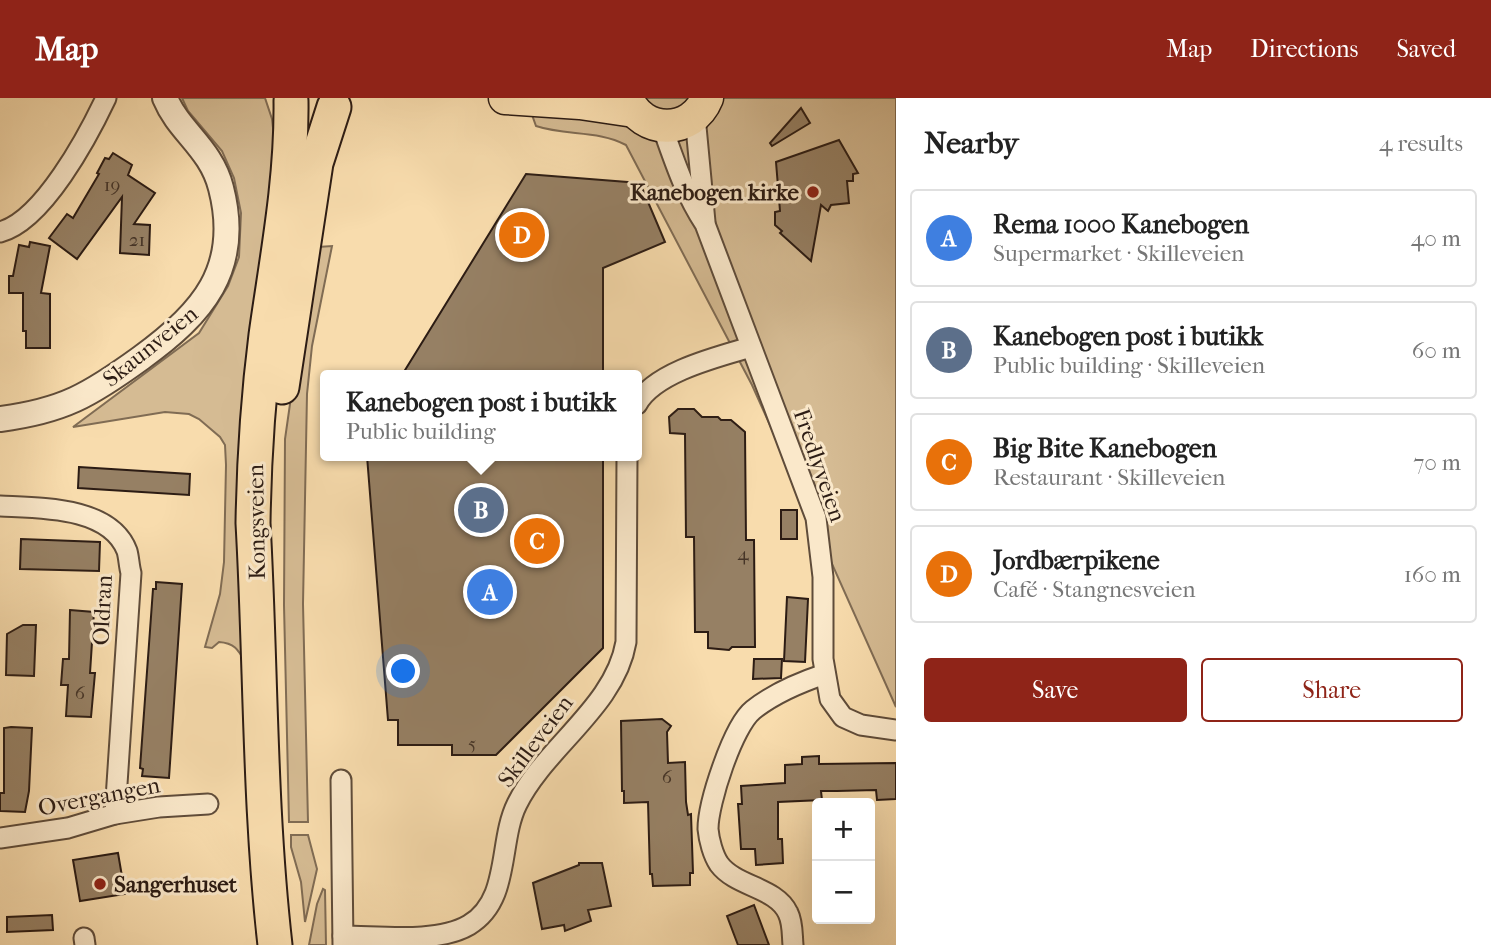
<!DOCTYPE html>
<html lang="en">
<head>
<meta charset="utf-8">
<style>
	body { margin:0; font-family:"IM FELL French Canon",serif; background:#f6f6f6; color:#222 }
	.controls { position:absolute; right:21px; bottom:21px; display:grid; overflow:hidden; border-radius:7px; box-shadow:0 7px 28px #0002 }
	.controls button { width:63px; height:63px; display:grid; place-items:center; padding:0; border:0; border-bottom:2px solid #e0e0e0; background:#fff; color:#222; font:35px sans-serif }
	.you { position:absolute; left:404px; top:574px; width:24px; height:24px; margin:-18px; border:5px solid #fff; border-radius:50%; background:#1a73e8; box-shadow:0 0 0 10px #1a73e833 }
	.badge { display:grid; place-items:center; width:46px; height:46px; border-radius:50%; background:#8f2418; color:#fff; font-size:23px; font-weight:700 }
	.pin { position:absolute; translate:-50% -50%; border:4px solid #fff; box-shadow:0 2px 7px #0006 }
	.popup { position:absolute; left:320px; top:272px; width:322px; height:91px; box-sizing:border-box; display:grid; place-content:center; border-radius:7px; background:#fff; filter:drop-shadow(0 2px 5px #0005); font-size:23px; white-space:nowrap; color:#767676 }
	.popup b { font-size:26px; color:#222 }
	.popup::after { content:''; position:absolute; left:50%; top:100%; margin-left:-14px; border:14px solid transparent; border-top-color:#fff }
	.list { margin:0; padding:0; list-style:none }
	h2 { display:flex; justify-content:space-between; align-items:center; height:91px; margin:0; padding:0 28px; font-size:30px }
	h2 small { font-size:23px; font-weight:400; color:#767676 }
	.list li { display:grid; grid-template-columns:46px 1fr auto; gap:21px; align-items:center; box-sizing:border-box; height:98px; margin:0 14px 14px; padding:0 14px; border:2px solid #e0e0e0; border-radius:7px }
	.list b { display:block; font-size:26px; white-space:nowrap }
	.list p { margin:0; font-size:23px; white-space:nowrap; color:#767676 }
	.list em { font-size:23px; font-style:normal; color:#767676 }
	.actions { display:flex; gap:14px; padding:21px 28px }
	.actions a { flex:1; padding:16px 0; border:2px solid #8f2418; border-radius:7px; text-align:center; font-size:24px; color:#8f2418 }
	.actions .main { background:#8f2418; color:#fff }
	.map { position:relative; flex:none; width:896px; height:847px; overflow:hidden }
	header { display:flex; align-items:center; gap:42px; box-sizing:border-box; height:98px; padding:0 35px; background:#8f2418; color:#fff }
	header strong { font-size:33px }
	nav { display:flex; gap:38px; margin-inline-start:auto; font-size:24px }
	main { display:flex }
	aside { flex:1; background:#fff }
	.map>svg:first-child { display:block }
</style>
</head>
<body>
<header>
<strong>Map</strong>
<nav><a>Map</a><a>Directions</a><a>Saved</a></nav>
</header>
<main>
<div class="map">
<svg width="896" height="847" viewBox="0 0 896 847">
	<rect width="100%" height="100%" fill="#f8dcad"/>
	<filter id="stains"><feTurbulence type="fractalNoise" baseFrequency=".00286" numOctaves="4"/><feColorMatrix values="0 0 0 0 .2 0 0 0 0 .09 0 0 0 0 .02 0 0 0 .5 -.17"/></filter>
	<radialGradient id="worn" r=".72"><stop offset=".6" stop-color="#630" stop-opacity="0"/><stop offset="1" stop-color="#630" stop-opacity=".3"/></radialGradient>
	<g fill="#d5bb93" stroke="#806c54" stroke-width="2">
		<path d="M182 0H265L272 21 278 75 245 564C238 551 234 545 219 544L212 550 205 549 220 496 224 464 226 367 225 347 220 339 199 321 189 316 165 314 73 329 199 235 228 188 239 159 241 115 234 80 222 53 188 13Z"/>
		<path d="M602 0H896V609L752 287 626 47C598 32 566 38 536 28L531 14Z"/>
		<polygon points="332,148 312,248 307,296 303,506 308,724 289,724 284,507 285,341 298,250 318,149"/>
		<polygon points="291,737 308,737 317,771 305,824 301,784 291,749"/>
		<polygon points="323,791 325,792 326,847 309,847 317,806"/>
	</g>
	<g fill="#968064" stroke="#2c1c14" stroke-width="2">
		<polygon points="801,10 810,25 772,48 770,45"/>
		<polygon points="839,42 858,75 853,76 853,83 847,83 849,105 831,107 828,113 821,107 811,163 780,135 782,133 775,127 775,114 780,113 776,64"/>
		<polygon points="113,55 132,67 128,77 155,95 134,126 150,127 149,157 120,155 122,99 77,161 49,140 67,116 73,120 99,76 97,75 105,60 109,61"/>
		<polygon points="526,76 640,85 665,144 603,170 603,277 402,277"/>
		<polygon points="30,144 50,148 41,195 50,196 50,250 26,250 26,233 23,233 23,195 9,195 9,178 13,178 19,147 29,149"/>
		<polygon points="678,311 694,311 702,319 718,319 721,322 731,322 745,334 746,442 754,442 755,549 732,549 729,552 708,550 708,534 695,534 694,439 686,439 685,336 670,335 669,319"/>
		<polygon points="367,358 603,358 603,550 496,657 452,657 452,647 398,647 398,622 388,622"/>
		<polygon points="79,369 190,376 189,397 78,390"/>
		<rect x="781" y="412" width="16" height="29"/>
		<polygon points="21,441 100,444 99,473 20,471"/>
		<polygon points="156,484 182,486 169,680 142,678 143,671 140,670 153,491 156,491"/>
		<polygon points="787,499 808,501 805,564 784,563"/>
		<polygon points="70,512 94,514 90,575 95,575 91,619 66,618 68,587 61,587 63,561 69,561"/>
		<polygon points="23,527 36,527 34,578 6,577 7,536"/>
		<polygon points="754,561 782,561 781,580 753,581"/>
		<polygon points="662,621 671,628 667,634 668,665 685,664 686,704 688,717 691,716 693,775 690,775 690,787 653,788 652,776 650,776 648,704 624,705 624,693 622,693 621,623"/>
		<polygon points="11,629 32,630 29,693 25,714 0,713 0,695 4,695 4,630"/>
		<polygon points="819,658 819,666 896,665 896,701 877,702 876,692 837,693 821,693 822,702 778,704 778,741 782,741 783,765 756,767 755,751 741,751 738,706 742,706 741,688 785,685 785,667 802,666 802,659"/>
		<polygon points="118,755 125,796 80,803 73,762"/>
		<polygon points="579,765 602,765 611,808 588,812 591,823 565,833 564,827 542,831 533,785 579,767"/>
		<polygon points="754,807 769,847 738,847 727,818"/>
		<polygon points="52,817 53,832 7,834 7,819"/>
	</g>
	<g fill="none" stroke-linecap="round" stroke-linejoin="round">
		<g stroke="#5f4c3a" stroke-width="23">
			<g id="minor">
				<polyline points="695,18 705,124"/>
				<path d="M662 28C674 62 685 96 705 126L816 420 823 479V561L830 601 843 619 861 627 896 632"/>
				<path d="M0 134C43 123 88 38 106 0"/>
				<path d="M637 306C655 274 717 259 751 249"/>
				<path d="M0 408C39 410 110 408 127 453 129 460 129 468 131 475L115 716"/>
				<polyline points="341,682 343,847"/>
				<polyline points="0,740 68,730 115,716 159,709 208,706"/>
				<path d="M343 838C379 838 437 846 469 827 511 802 498 744 517 706 545 649 615 609 626 544L627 358"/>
				<polyline points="84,840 85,847"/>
				<path d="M793 847C792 837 793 825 788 815 776 789 736 789 719 766 713 757 709 742 708 731 708 705 733 628 753 612 773 596 801 584 825 576"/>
			</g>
		</g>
		<g stroke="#5f4c3a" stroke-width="28">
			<path id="tertiary" d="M0 321C63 313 90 297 141 260 202 216 242 171 221 90 211 50 179 34 165 0"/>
		</g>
		<g stroke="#2c1c14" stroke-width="35">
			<g id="primary">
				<polyline points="505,0 580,5 634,13"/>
				<path d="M627 0C642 37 692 37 707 0"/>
			</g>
		</g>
		<g stroke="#2c1c14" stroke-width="37">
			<g id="trunk">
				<polyline points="282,289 316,65 334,9"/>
				<path d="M275 847C259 707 261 565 253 425 254 362 258 300 266 237 277 159 292 82 291 3"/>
			</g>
		</g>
		<use href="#minor" stroke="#fae8ca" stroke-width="19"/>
		<use href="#tertiary" stroke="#fae8ca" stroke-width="24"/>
		<use href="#primary" stroke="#f8dcad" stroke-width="32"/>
		<use href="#trunk" stroke="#f8dcad" stroke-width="33"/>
	</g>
	<g fill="#8f2418" stroke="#fae8ca" stroke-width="2.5">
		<circle cx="813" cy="94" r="7"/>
		<circle cx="100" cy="786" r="7"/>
	</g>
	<g text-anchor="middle" stroke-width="6" stroke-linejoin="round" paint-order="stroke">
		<g font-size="19" fill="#463528">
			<text x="112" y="93">19</text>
			<text x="137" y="148">21</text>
			<text x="743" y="462">4</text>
			<text x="80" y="601">6</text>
			<text x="472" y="652">5</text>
			<text x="667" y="685">6</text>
		</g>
		<g font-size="23" font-weight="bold" fill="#2c1c14" stroke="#fae8ca" text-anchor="end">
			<text x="799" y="102">Kanebogen kirke</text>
			<text x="114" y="794" text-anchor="start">Sangerhuset</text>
		</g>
		<g font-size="23" fill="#2c1c14" stroke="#fae8ca">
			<text transform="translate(150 248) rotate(-39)" y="8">Skaunveien</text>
			<text transform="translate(820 367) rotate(71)" y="8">Fredlyveien</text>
			<text transform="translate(256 424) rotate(-91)" y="8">Kongsveien</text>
			<text transform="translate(102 512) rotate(-87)" y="8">Oldran</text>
			<text transform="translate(535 643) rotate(-53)" y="8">Skilleveien</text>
			<text transform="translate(99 698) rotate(-11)" y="8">Overgangen</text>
		</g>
	</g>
	<rect width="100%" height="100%" filter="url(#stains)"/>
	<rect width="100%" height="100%" fill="url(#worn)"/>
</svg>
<div class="controls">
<button>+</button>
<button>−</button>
</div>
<div class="you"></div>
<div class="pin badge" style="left:490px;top:494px;background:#3f7fe0">A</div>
<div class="pin badge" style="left:481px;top:412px;background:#5c6f8a">B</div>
<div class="popup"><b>Kanebogen post i butikk</b>Public building</div>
<div class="pin badge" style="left:537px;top:443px;background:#e8710a">C</div>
<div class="pin badge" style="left:522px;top:137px;background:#e8710a">D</div>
</div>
<aside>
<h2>Nearby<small>4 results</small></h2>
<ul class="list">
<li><span class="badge" style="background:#3f7fe0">A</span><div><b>Rema 1000 Kanebogen</b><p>Supermarket · Skilleveien</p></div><em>40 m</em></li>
<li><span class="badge" style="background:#5c6f8a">B</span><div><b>Kanebogen post i butikk</b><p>Public building · Skilleveien</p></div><em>60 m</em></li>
<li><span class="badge" style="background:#e8710a">C</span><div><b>Big Bite Kanebogen</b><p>Restaurant · Skilleveien</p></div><em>70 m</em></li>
<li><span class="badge" style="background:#e8710a">D</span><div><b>Jordbærpikene</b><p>Café · Stangnesveien</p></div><em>160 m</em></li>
</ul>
<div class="actions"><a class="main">Save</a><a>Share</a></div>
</aside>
</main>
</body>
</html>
